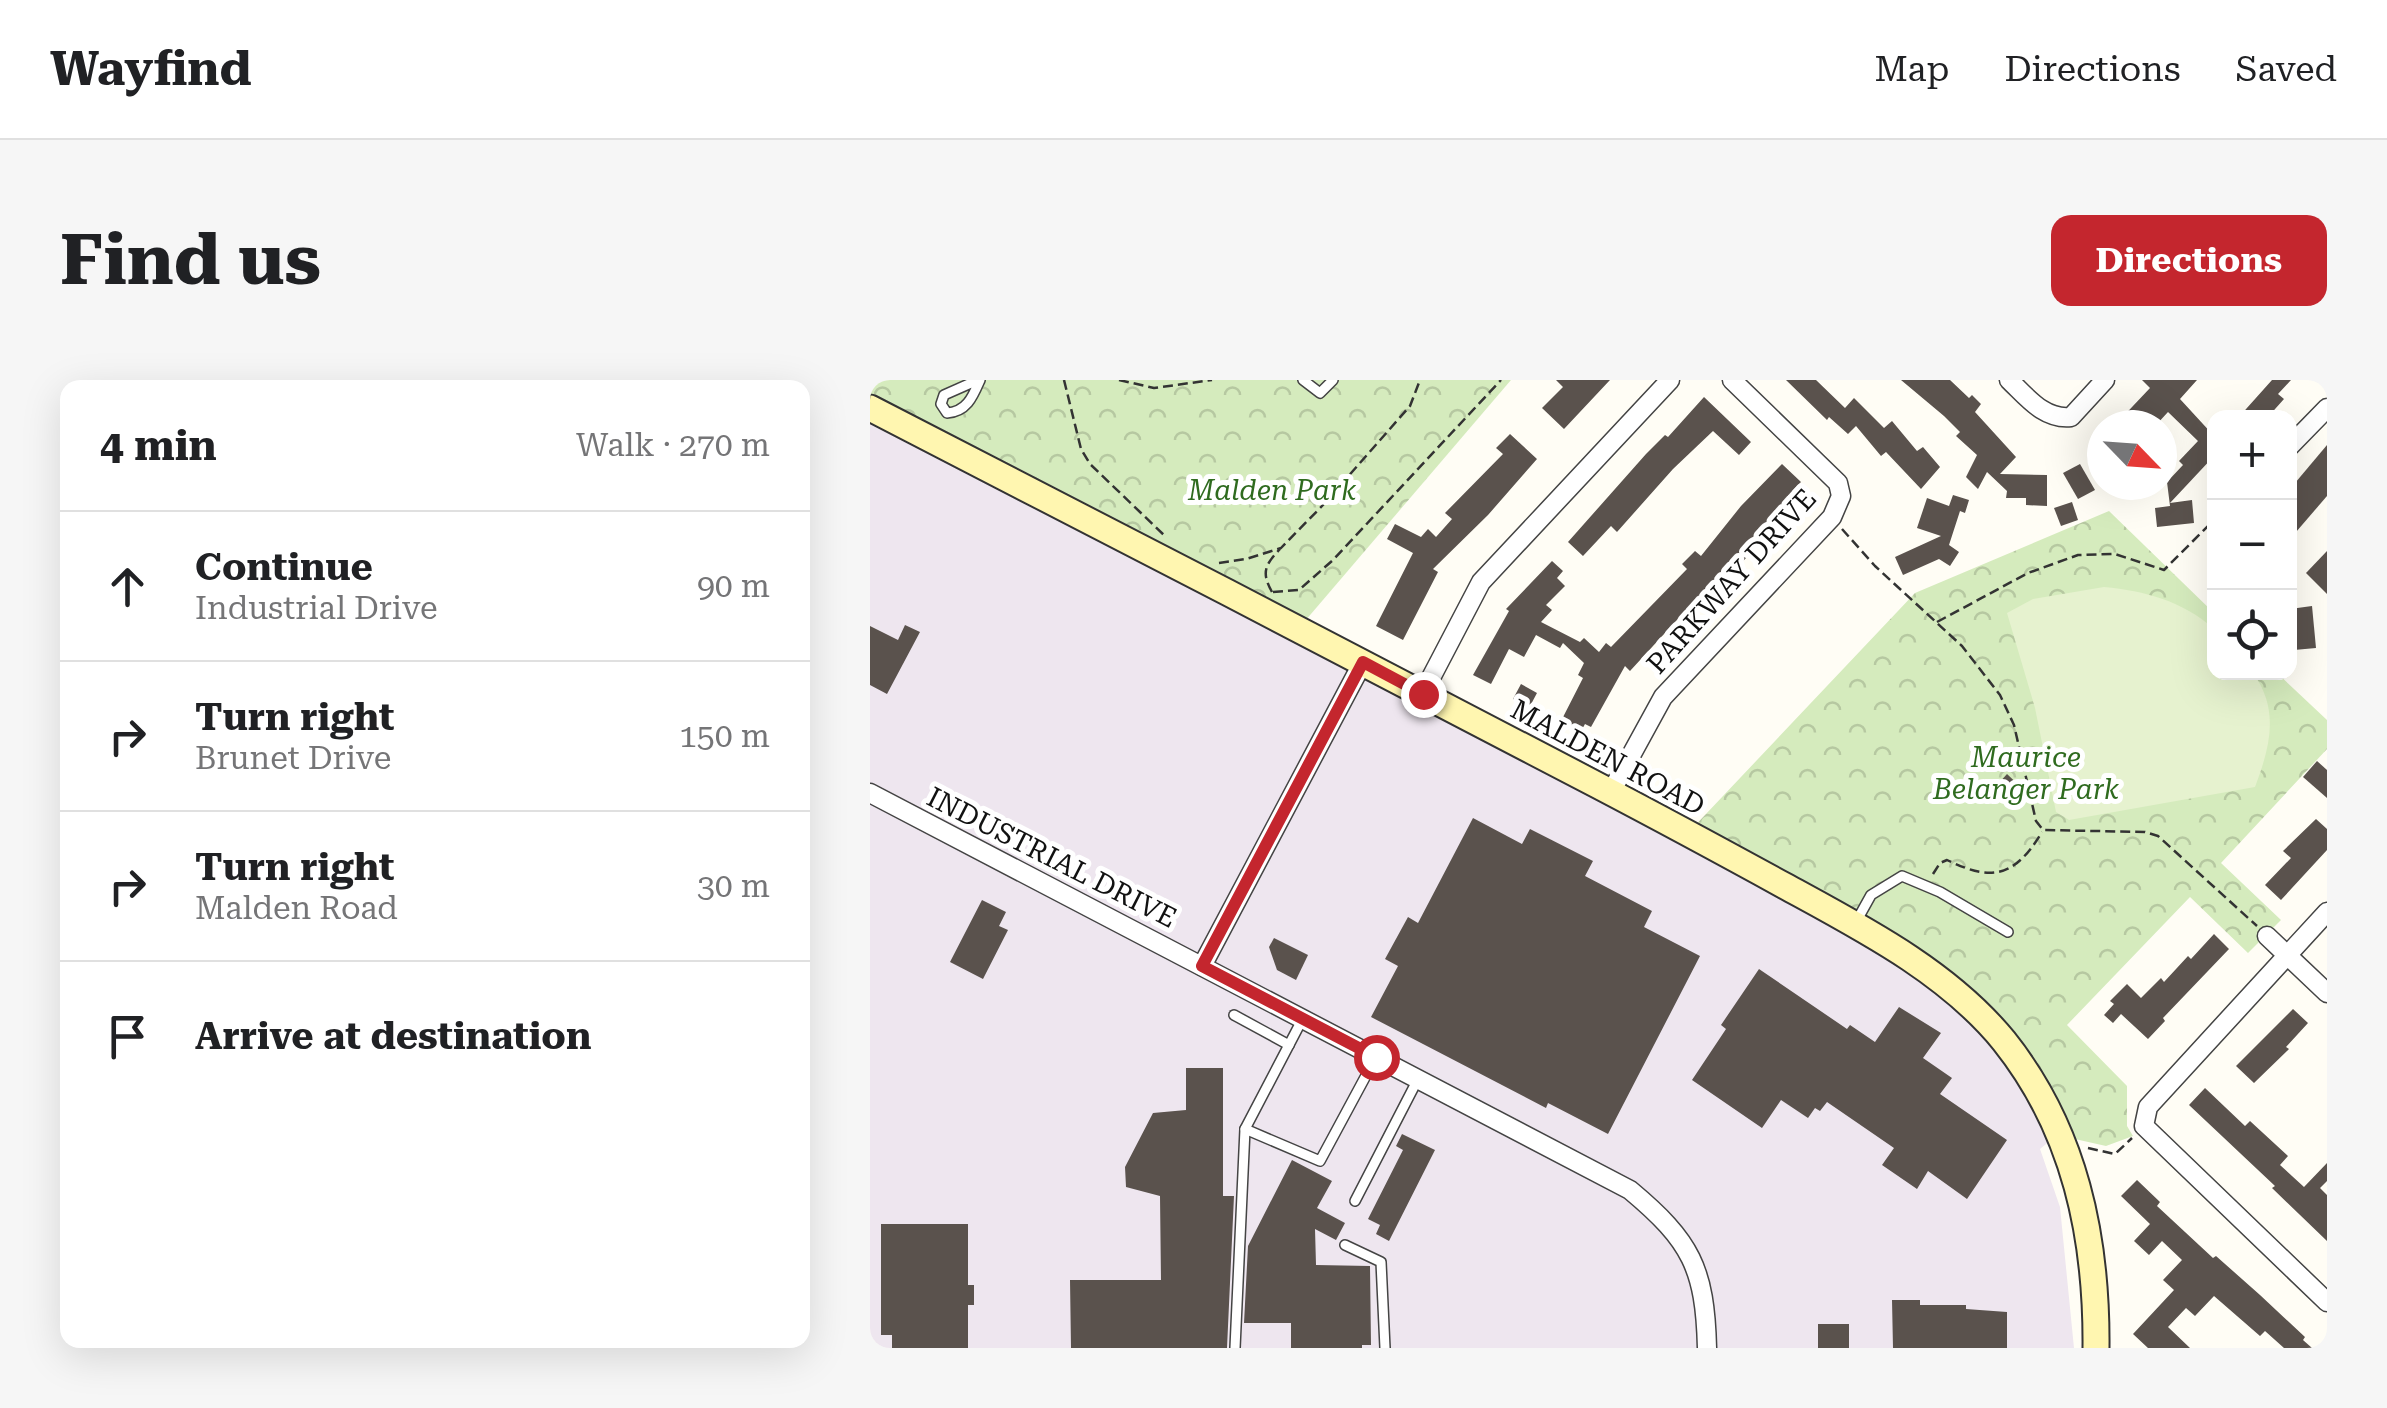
<!DOCTYPE html>
<html lang="en">
<head>
<meta charset="utf-8">
<style>
	body { margin:0; font-family:"Roboto Serif",serif; background:#f6f6f6; color:#202124 }
	.controls { position:absolute; right:30px; top:30px; display:grid; overflow:hidden; border-radius:20px; box-shadow:0 10px 40px #0002 }
	.controls button { width:90px; height:90px; display:grid; place-items:center; padding:0; border:0; border-bottom:2px solid #e0e0e0; background:#fff; color:#202124; font:50px sans-serif }
	.compass { position:absolute; left:1217px; top:30px; width:90px; height:90px; border-radius:50%; background:#fff; box-shadow:0 10px 40px #0002; rotate:115deg }
	.stop { position:absolute; width:30px; height:30px; margin:-22px; border:8px solid #c4262e; border-radius:50%; background:#fff }
	.stop.end { background:#c4262e; border-color:#fff; box-shadow:0 2px 10px #0008 }
	.list { margin:0; padding:0; list-style:none }
	h2 { display:flex; justify-content:space-between; align-items:center; height:130px; margin:0; padding:0 40px; font-size:42px }
	h2 small { font-size:32px; font-weight:400; color:#757577 }
	.list li { display:grid; grid-template-columns:65px 1fr auto; gap:30px; align-items:center; box-sizing:border-box; height:150px; padding:0 40px; border-top:2px solid #e0e0e0 }
	.list b { display:block; font-size:38px; white-space:nowrap }
	.list p { margin:0; font-size:32px; white-space:nowrap; color:#757577 }
	.list em { font-size:32px; font-style:normal; color:#757577 }
	.icon { flex:none; width:55px; height:55px; fill:none; stroke:currentColor; stroke-width:2; stroke-linecap:round; stroke-linejoin:round }
	.map { position:relative; flex:none; width:1457px; height:968px; overflow:hidden; border-radius:20px }
	header { display:flex; align-items:center; gap:60px; box-sizing:border-box; height:140px; padding:0 50px; background:#fff; border-bottom:2px solid #e0e0e0 }
	header strong { font-size:48px }
	nav { display:flex; gap:55px; margin-inline-start:auto; font-size:35px }
	.intro { display:flex; align-items:center; justify-content:space-between; box-sizing:border-box; height:240px; padding:0 60px }
	h1 { margin:0; font-size:70px }
	.button { padding:25px 45px; border-radius:20px; background:#c4262e; color:#fff; font-size:35px; font-weight:700 }
	main { display:flex; gap:60px; padding:0 60px }
	aside { flex:1; background:#fff; border-radius:20px; box-shadow:0 10px 40px #0002 }
	.map>svg:first-child { display:block }
</style>
</head>
<body>
<header>
<strong>Wayfind</strong>
<nav><a>Map</a><a>Directions</a><a>Saved</a></nav>
</header>
<div class="intro"><h1>Find us</h1><a class="button">Directions</a></div>
<main>
<aside>
<h2>4 min<small>Walk · 270 m</small></h2>
<ul class="list">
<li><svg class="icon" aria-label="ahead" viewBox="0 0 24 24"><path d="M12 20V5M6 11l6-6 6 6"/></svg><div><b>Continue</b><p>Industrial Drive</p></div><em>90 m</em></li>
<li><svg class="icon" aria-label="right" viewBox="0 0 24 24"><path d="M7 20v-9h11M14 6l5 5-5 5"/></svg><div><b>Turn right</b><p>Brunet Drive</p></div><em>150 m</em></li>
<li><svg class="icon" aria-label="right" viewBox="0 0 24 24"><path d="M7 20v-9h11M14 6l5 5-5 5"/></svg><div><b>Turn right</b><p>Malden Road</p></div><em>30 m</em></li>
<li><svg class="icon" aria-label="arrive" viewBox="0 0 24 24"><path d="M6 21V4h12l-3 4 3 4H6"/></svg><div><b>Arrive at destination</b></div></li>
</ul>
</aside>
<div class="map">
<svg width="1457" height="968" viewBox="0 0 1457 968">
	<defs>
		<pattern id="park-crowns" width="20" height="18" patternUnits="userSpaceOnUse" patternTransform="scale(2.5)"><rect width="20" height="18" fill="#d5ebbd"/><path d="M2 6a3 3 0 1 1 6 0M12 15a3 3 0 1 1 6 0" fill="none" stroke="#b6c8a1"/></pattern>
	</defs>
	<rect width="100%" height="100%" fill="#fffdf5"/>
	<polygon fill="#eee6ef" points="0,26 818,452 1102,626 1187,755 1170,769 1190,827 1204,968 0,968"/>
	<g fill="url(#park-crowns)">
		<polygon points="0,0 641,0 429,248 0,26"/>
		<polygon points="1239,131 1344,233 1344,292 1407,293 1457,340 1457,369 1351,483 1411,540 1378,573 1320,517 1197,645 1257,706 1257,746 1263,756 1236,766 1187,755 1102,626 818,453 1045,213"/>
	</g>
	<path fill="#e6f2cf" d="M1234 207C1275 211 1313 221 1344 249V292L1383 293C1410 330 1400 367 1385 407L1199 440 1186 432 1165 328 1137 233 1163 219Z"/>
	<g fill="#5a524d">
		<polygon points="686,0 740,0 694,49 672,28 693,7"/>
		<polygon points="916,0 946,0 975,28 984,18 1014,48 1022,41 1047,71 1053,67 1070,87 1051,109 1016,72 1011,76 986,46 978,54 959,37 957,40"/>
		<polygon points="1031,0 1080,0 1099,18 1102,15 1111,24 1105,32 1146,77 1130,94 1177,95 1177,126 1156,125 1156,118 1136,118 1137,111 1117,92 1108,109 1096,97 1107,75 1086,56 1090,52 1074,36"/>
		<polygon points="1272,0 1327,0 1310,19 1344,56 1344,76 1300,123 1322,120 1324,143 1287,147 1285,128 1300,126 1297,102 1313,85 1309,81 1328,61 1298,32 1286,45 1245,45 1280,8"/>
		<polygon points="1402,0 1421,0 1408,14 1414,19 1397,38 1368,38"/>
		<polygon points="834,17 881,62 869,75 843,51 803,89 747,152 741,146 713,176 698,162 776,74 795,55 798,57"/>
		<polygon points="640,54 667,79 618,135 563,189 568,192 533,260 506,246 543,173 517,159 525,144 551,157 558,149 566,157 582,139 575,133 633,74 626,68"/>
		<polygon points="1457,65 1457,116 1420,159 1420,109"/>
		<polygon points="912,84 931,102 922,111 924,114 869,172 876,178 862,193 859,190 817,229 760,291 755,286 721,347 715,344 710,353 690,343 713,298 708,295 714,283 693,263 690,268 666,255 654,277 639,269 621,304 603,295 639,231 636,229 682,181 693,191 687,198 695,206 676,225 682,230 671,242 710,262 714,258 729,272 736,263 741,267 817,189 812,184 825,171 831,176 871,126"/>
		<polygon points="1210,84 1225,110 1208,119 1193,93"/>
		<polygon points="1083,115 1099,120 1095,133 1090,131 1079,165 1089,172 1080,186 1069,179 1033,195 1025,177 1071,156 1047,148 1057,118 1079,126"/>
		<polygon points="1202,122 1208,140 1191,146 1184,128"/>
		<polygon points="1457,171 1457,214 1436,193"/>
		<polygon points="1442,226 1446,268 1424,270 1420,229"/>
		<polygon points="35,245 50,252 17,314 0,305 0,246 28,260"/>
		<polygon points="651,304 667,313 659,328 643,319"/>
		<polygon points="1447,381 1457,390 1457,418 1433,397"/>
		<polygon points="1137,394 1155,411 1146,421 1128,404"/>
		<polygon points="603,438 652,464 660,449 723,481 715,496 782,531 774,547 830,576 738,754 678,723 676,728 501,637 528,586 515,579 538,537 548,543"/>
		<polygon points="1446,439 1457,449 1457,470 1411,520 1395,505 1421,478 1413,471"/>
		<polygon points="112,520 136,532 129,546 138,550 113,599 80,582"/>
		<polygon points="1344,554 1359,569 1293,638 1295,641 1278,659 1251,634 1243,643 1234,635 1244,624 1240,621 1257,604 1271,618 1291,598 1294,602 1318,576 1321,579"/>
		<polygon points="404,558 438,575 426,600 407,590 399,567"/>
		<polygon points="889,589 977,649 980,645 1005,662 1029,627 1071,653 1053,678 1082,698 1070,714 1137,760 1097,819 1058,791 1047,809 1012,785 1024,768 957,722 950,731 945,728 938,738 911,720 892,748 822,700 856,649 851,645"/>
		<polygon points="1423,629 1438,643 1416,667 1419,669 1384,703 1366,686"/>
		<polygon points="316,688 353,688 353,816 364,816 357,968 201,968 200,900 291,900 290,816 256,807 255,787 283,733 316,730"/>
		<polygon points="1335,708 1375,746 1380,741 1418,776 1410,785 1434,807 1457,783 1457,801 1450,808 1457,815 1457,861 1402,808 1405,806 1319,725"/>
		<polygon points="532,754 565,770 519,861 506,854 510,845 498,839 533,770 526,766"/>
		<polygon points="422,780 462,801 447,828 475,843 466,860 445,849 446,885 500,886 501,965 492,965 492,968 421,968 421,943 374,943 378,866"/>
		<polygon points="1267,800 1290,822 1287,826 1343,878 1346,876 1390,915 1435,957 1433,960 1442,968 1414,968 1395,951 1390,956 1344,916 1325,936 1316,928 1298,947 1320,968 1278,968 1263,954 1304,910 1293,900 1312,880 1292,861 1279,875 1264,861 1280,844 1251,816"/>
		<polygon points="11,844 98,844 98,905 104,905 104,925 98,925 98,968 22,968 22,955 11,955"/>
		<polygon points="1022,920 1050,920 1050,925 1096,925 1096,929 1137,932 1137,968 1023,968"/>
		<rect x="948" y="944" width="31" height="24"/>
	</g>
	<g fill="none" stroke-linecap="round" stroke-linejoin="round">
		<g stroke="#444" stroke-width="12">
			<g id="service">
				<path d="M108 0 74 15 71 24 77 33C97 32 103 16 110 0"/>
				<polyline points="433,0 450,13 463,0"/>
				<polyline points="986,542 1001,515 1032,496 1070,512 1138,552"/>
				<polyline points="364,635 419,665"/>
				<polyline points="375,749 450,781 506,677"/>
				<polyline points="485,821 548,699"/>
				<polyline points="475,865 511,882 515,968"/>
				<polyline points="365,968 375,749 432,640"/>
			</g>
		</g>
		<g stroke="#444" stroke-width="21">
			<g id="minor">
				<path d="M1139 0C1157 17 1174 40 1201 37L1235 0"/>
				<polyline points="1420,66 1457,28"/>
				<polyline points="553,313 611,202 800,0"/>
				<polyline points="741,412 793,317 962,137 971,116 968,103 862,0"/>
				<path d="M0 413 760 810C821 861 835 888 837 968"/>
				<polyline points="1457,532 1278,727 1274,746 1457,922"/>
				<polyline points="1397,556 1457,613"/>
				<polyline points="332,586 493,282"/>
			</g>
		</g>
		<g stroke="#333" stroke-width="29">
			<path id="secondary" d="M0 28C243 153 485 278 727 405 790 438 853 472 915 506 992 548 1078 592 1134 661 1205 750 1227 857 1226 968"/>
		</g>
		<g stroke="#333" stroke-width="2.5" stroke-dasharray="10 5" stroke-linecap="butt">
			<polyline points="194,0 211,69 220,84 296,157"/>
			<polyline points="249,0 284,8 342,0"/>
			<polyline points="972,149 1005,186 1092,266 1130,315 1144,345 1166,441 1173,450 1275,452 1288,456 1387,546"/>
			<polyline points="349,183 376,179 411,168 453,125 540,26 550,0"/>
			<path d="M402 212C391 192 395 185 410 169"/>
			<polyline points="403,212 429,210 463,180 631,0"/>
			<polyline points="1067,242 1158,193 1208,175 1245,174 1294,190 1344,140"/>
			<path d="M1063 494 1070 483 1077 480C1122 502 1145 497 1172 452"/>
			<polyline points="1218,768 1245,774 1262,758"/>
		</g>
		<use href="#service" stroke="#fff" stroke-width="9"/>
		<use href="#minor" stroke="#fff" stroke-width="18"/>
		<use href="#secondary" stroke="#fff6b0" stroke-width="25"/>
	</g>
	<g fill="none" stroke-linecap="round" stroke-linejoin="round">
		<polyline stroke="#c4262e" stroke-width="12" points="506,677 332,586 493,282 553,314"/>
	</g>
	<g text-anchor="middle" stroke-width="10" stroke-linejoin="round" paint-order="stroke">
		<g font-size="28" font-style="italic" fill="#2f6b1f" stroke="#fff">
			<text x="402" y="120">Malden Park</text>
			<text x="1156" y="387">Maurice<tspan x="1156" dy="32">Belanger Park</tspan></text>
		</g>
		<g font-size="28" fill="#111" stroke="#fff">
			<text transform="translate(861 201) rotate(-48)" y="10">PARKWAY DRIVE</text>
			<text transform="translate(738 377) rotate(28)" y="10">MALDEN ROAD</text>
			<text transform="translate(182 477) rotate(27)" y="10">INDUSTRIAL DRIVE</text>
		</g>
	</g>
</svg>
<div class="controls">
<button>+</button>
<button>−</button>
<button><svg class="icon" aria-label="locate" viewBox="0 0 24 24"><circle cx="12" cy="12" r="6"/><path d="M12 2v4M12 18v4M2 12h4M18 12h4"/></svg></button>
</div>
<svg class="compass" viewBox="-18 -18 36 36"><path d="M0-13l5 13h-10z" fill="#e53935"/><path d="M0 13l5-13h-10z" fill="#757577"/></svg>
<div class="stop" style="left:506px;top:677px"></div>
<div class="stop end" style="left:553px;top:314px"></div>
</div>
</main>
</body>
</html>
